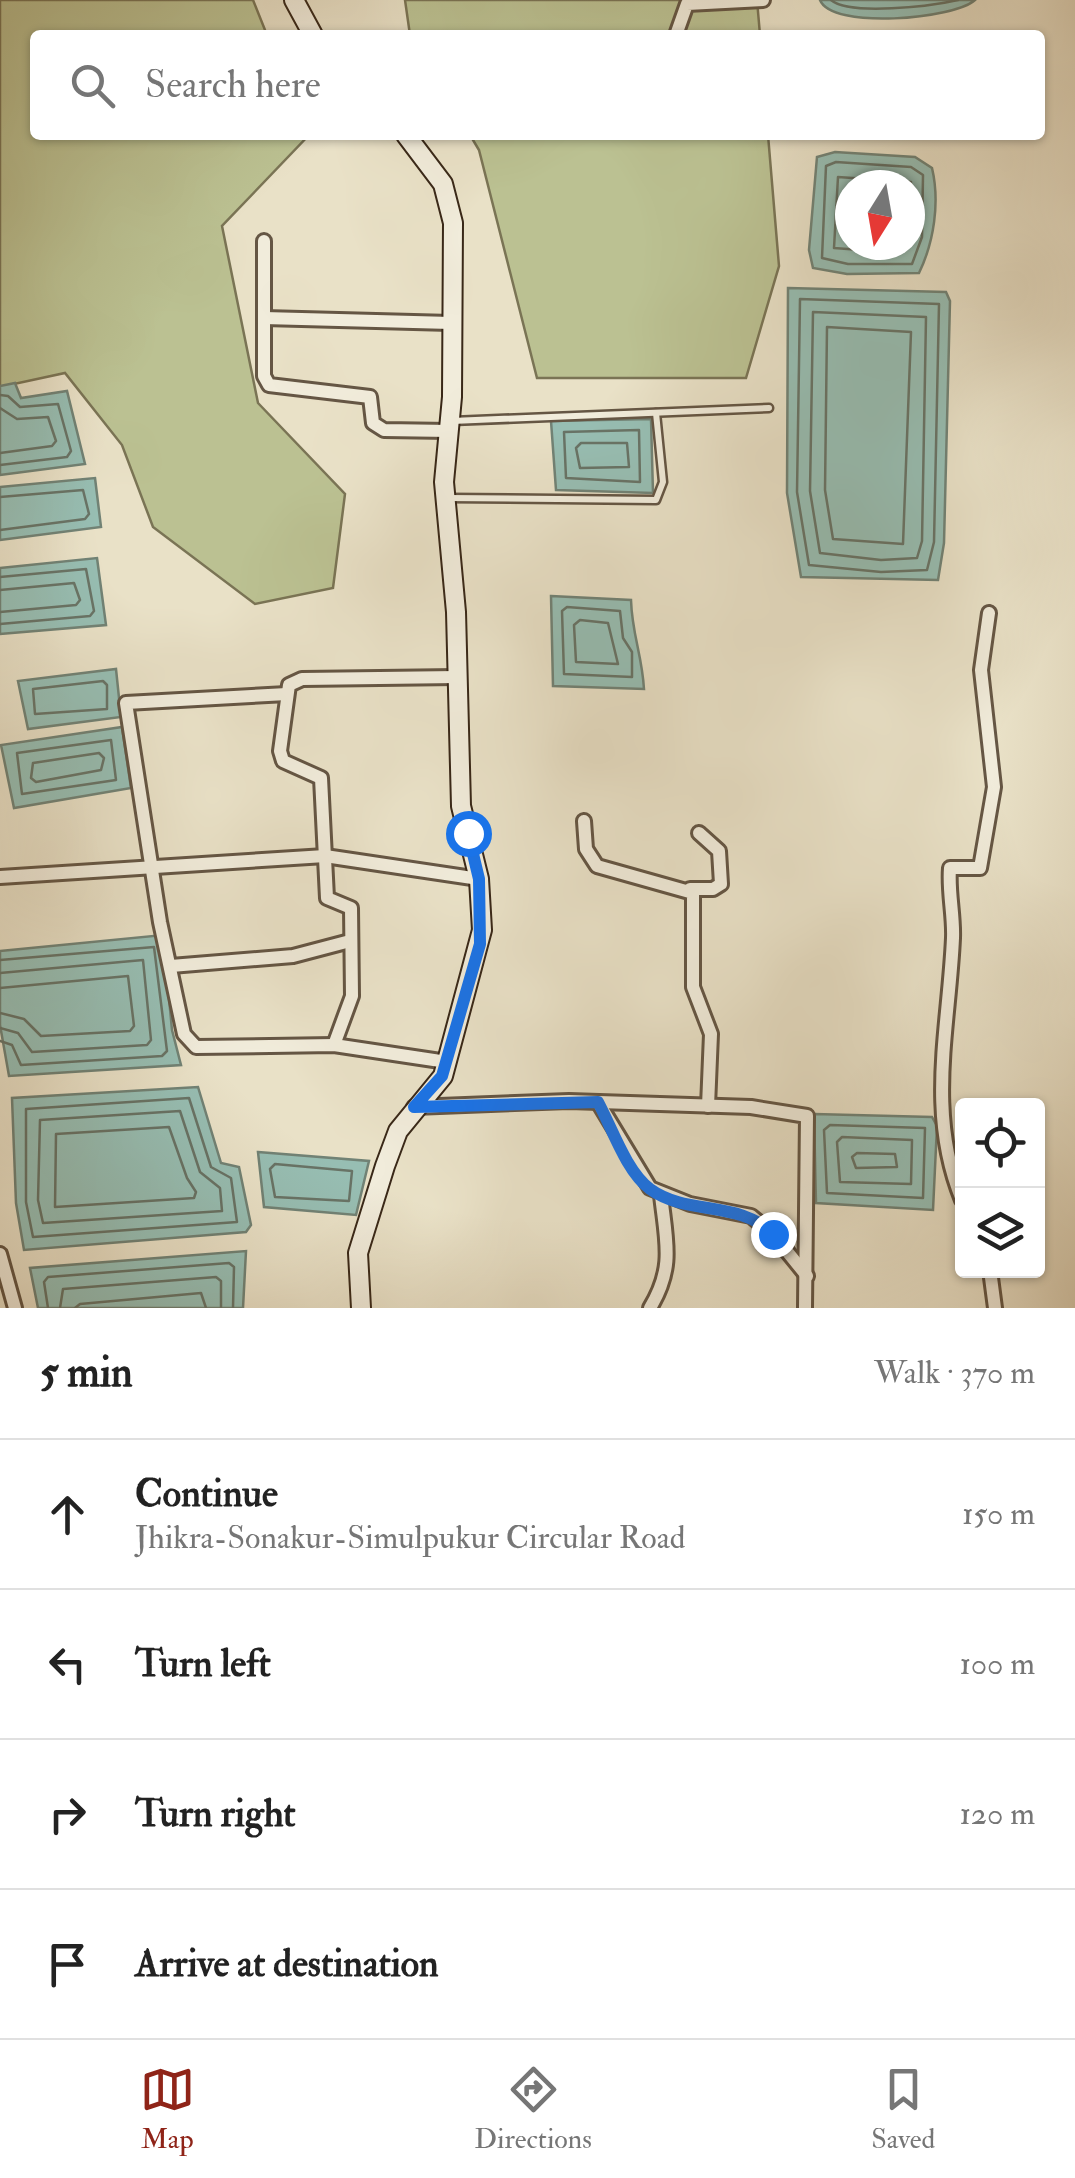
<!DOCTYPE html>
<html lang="en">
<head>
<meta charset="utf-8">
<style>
	body { margin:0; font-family:"IM FELL Double Pica",serif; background:#f6f6f6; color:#222 }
	.controls { position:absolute; right:30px; bottom:30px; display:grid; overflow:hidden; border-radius:10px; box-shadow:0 2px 8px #0004 }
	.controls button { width:90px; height:90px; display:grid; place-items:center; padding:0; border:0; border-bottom:2px solid #e0e0e0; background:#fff; color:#222; font:50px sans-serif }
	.compass { position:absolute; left:835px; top:170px; width:90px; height:90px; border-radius:50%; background:#fff; box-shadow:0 2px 8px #0004; rotate:191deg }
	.stop { position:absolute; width:30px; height:30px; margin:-22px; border:8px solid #1a73e8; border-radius:50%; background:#fff }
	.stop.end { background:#1a73e8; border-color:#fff; box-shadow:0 2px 10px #0008 }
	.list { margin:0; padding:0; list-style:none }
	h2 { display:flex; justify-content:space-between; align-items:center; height:130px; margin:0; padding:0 40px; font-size:42px }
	h2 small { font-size:32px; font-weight:400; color:#767676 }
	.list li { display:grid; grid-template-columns:65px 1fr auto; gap:30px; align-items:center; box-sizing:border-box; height:150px; padding:0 40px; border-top:2px solid #e0e0e0 }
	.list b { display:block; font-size:38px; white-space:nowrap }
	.list p { margin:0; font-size:32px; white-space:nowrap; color:#767676 }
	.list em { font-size:32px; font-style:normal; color:#767676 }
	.icon { flex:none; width:55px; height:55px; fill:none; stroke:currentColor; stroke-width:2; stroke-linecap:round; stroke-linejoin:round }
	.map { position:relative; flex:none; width:1075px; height:1308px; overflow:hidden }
	.search { position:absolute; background:#fff; box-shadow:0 2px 8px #0004; left:30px; right:30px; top:30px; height:110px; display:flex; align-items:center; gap:25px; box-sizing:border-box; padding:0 35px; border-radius:10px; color:#767676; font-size:38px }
	.sheet { height:730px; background:#fff }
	nav { display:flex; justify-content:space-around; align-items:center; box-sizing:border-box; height:140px; border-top:2px solid #e0e0e0; background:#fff; font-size:28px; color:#767676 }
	nav a { display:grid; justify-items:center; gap:5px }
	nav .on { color:#8f2418 }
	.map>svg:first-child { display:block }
</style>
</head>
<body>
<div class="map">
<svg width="1075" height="1308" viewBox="0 0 1075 1308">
	<rect width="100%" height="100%" fill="#e9e1c7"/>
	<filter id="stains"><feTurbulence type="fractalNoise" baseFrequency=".002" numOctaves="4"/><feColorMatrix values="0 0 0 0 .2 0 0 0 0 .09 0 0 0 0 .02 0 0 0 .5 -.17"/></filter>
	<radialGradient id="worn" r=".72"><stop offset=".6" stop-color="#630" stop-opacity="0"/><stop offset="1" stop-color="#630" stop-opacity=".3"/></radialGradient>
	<g fill="#bbc192" stroke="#7a7455" stroke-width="2.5">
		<polygon points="0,0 253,0 267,35 35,35 35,135 309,135 222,226 258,403 345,494 333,588 255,604 153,527 122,445 65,373 0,387"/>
		<polygon points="405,0 757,0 760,35 410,35"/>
		<polygon points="470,135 768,135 779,266 746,378 537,378 479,150"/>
	</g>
	<g fill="#97beb3" stroke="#718275" stroke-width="2.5" fill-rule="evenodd">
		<path d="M820 0H975C954 19 832 30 820 0Z"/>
		<path d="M835 152 915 157 932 168C940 202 934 242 919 273L847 274 813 268 809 250 817 157ZM850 185H910V245H850Z"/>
		<polygon points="788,288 946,292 950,301 944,543 938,580 801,577 787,493"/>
		<polygon points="15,383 21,398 67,391 85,464 0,475 0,386"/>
		<polygon points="651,419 653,493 556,490 551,421"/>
		<polygon points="95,478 101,527 0,540 0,487"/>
		<polygon points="97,558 106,625 0,634 0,568"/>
		<path d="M551 596 631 600C632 634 642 655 644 689L553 686Z"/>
		<polygon points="116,669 121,717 28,729 18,681"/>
		<polygon points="122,727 131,788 14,808 1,745"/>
		<polygon points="163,935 172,1030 181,1065 9,1076 0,1025 0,951"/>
		<polygon points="198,1087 221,1163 239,1167 251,1225 246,1232 24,1250 16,1203 12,1098"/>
		<polygon points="814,1114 932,1117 937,1126 933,1210 816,1203"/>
		<polygon points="258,1152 369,1161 356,1215 264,1207"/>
		<polygon points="246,1251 243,1308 38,1308 30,1268"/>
	</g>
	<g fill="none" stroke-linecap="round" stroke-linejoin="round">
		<g stroke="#687366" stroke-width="2.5">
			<path d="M831 0C850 16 932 6 958 0"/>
			<polygon points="836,162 911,167 923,175 922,237 912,264 848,264 822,258 826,166"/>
			<polyline points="906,245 901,253 834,248 838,177 911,182 910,229"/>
			<polygon points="800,299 939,304 934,542 927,570 881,572 809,565 797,492"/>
			<polygon points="813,312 926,317 922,541 917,558 881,560 820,553 810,491"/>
			<polygon points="827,327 911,332 903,544 833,539 825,490"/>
			<polyline points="0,395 8,396 20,407 58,404 71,451 67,457 0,465"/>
			<polyline points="0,408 17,419 48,417 56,441 52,446 0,453"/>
			<polygon points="639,430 640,482 566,478 564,432"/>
			<polygon points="581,443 627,443 629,467 580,468 576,448"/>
			<polyline points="0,497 83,490 89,514 85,519 0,530"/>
			<polyline points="0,577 86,569 94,611 90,616 0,624"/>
			<polyline points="0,590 74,583 80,600 76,605 0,612"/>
			<polygon points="567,607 620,611 623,638 632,652 632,677 564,674 562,611"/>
			<polygon points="580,620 608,623 618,664 576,662 574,625"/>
			<polygon points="103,681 107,685 107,709 35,714 33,689"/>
			<polygon points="111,740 116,780 22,794 17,753"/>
			<polygon points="99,753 104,758 101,770 36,782 31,778 33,763"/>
			<polyline points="0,960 154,947 167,1051 162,1056 21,1065 12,1045 0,1041"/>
			<polyline points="0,973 143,960 151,1040 147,1045 32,1052 18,1033 0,1028"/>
			<polyline points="0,988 128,976 134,1026 130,1031 41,1036 24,1019 0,1013"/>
			<polygon points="189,1098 211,1167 231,1178 237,1222 33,1237 26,1202 26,1109"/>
			<polygon points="180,1111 200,1172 220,1188 222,1211 43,1223 38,1200 40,1120"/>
			<polygon points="830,1125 925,1128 923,1198 827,1193 824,1130"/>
			<polygon points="169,1127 187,1178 196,1192 194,1198 55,1207 56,1134"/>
			<polygon points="842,1137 912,1140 911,1184 840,1182 837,1142"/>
			<polygon points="857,1153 895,1154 897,1167 856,1168 852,1157"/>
			<polygon points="275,1164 352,1171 349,1201 275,1197 270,1169"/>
			<polyline points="48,1308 44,1282 48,1277 229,1263 234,1267 233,1308"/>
			<polyline points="60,1308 63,1289 216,1277 221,1281 221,1308"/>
			<polyline points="75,1308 80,1304 201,1293 206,1308"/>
		</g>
		<g stroke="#655644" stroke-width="11">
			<g id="lane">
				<polyline points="452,421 769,408"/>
				<polyline points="447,498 656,500 663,482 656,413"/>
			</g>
		</g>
		<g stroke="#655644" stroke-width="18">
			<g id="street">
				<polyline points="676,35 687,4 763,0"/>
				<polyline points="264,241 264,376 269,385 370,397 373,423 384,430 450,431"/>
				<polyline points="264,318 451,323"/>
				<polyline points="287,694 126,703 160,922 184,1034 196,1047 334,1045 447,1062"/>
				<polyline points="584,821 586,849 597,866 693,893 693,987 711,1034 708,1106"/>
				<polyline points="0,877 325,856 479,879"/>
				<polyline points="690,889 713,889 721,884 719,851 699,833"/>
				<polyline points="171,966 293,956 350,941"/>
				<polyline points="334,1045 352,996 351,908 327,898 321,778 283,761 280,751 289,685 302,679 457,677"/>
				<polyline points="598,1102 650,1188 690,1204 751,1216 773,1234 807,1276"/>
				<polyline points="414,1107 569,1101 751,1107 807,1116 805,1308"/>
				<path d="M962 1200C926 1112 949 1028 953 938 954 915 948 892 950 868H980L994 787 981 670 989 613"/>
				<polyline points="0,1254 15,1308"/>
				<polyline points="990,1270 995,1308"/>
				<path d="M650 1308C675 1267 666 1241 661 1195"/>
			</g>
		</g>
		<g stroke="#392818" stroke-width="22">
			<g id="secondary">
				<polyline points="294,0 313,35"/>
				<polyline points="361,1308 358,1253 385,1166 398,1131 443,1076 482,930 479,879 461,806 456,612 444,482 452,397 453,223 443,184 406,135"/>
			</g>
		</g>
		<use href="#lane" stroke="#f1ecdb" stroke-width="6"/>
		<use href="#street" stroke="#f1ecdb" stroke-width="12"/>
		<use href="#secondary" stroke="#f1ecdb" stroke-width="18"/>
	</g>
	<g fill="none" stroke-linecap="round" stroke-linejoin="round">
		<path stroke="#1a73e8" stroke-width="12" d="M468 833 479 879 480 944 442 1076 414 1107 598 1102C612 1128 626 1171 650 1189 687 1216 740 1200 773 1234"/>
	</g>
	<rect width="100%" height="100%" filter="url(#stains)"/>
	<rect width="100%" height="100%" fill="url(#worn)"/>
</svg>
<div class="controls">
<button><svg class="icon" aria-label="locate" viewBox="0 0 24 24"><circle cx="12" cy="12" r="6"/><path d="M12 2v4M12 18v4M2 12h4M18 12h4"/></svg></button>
<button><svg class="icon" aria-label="layers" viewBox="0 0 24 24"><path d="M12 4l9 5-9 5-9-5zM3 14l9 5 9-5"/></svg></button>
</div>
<svg class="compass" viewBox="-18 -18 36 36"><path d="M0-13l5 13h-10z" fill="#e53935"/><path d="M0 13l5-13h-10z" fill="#767676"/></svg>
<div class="stop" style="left:468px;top:833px"></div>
<div class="stop end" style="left:773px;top:1234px"></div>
<div class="search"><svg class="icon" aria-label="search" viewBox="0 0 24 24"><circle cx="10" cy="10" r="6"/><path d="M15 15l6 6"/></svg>Search here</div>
</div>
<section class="sheet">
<h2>5 min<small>Walk · 370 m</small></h2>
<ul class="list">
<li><svg class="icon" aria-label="ahead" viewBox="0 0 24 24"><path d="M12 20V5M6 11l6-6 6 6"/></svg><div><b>Continue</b><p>Jhikra-Sonakur-Simulpukur Circular Road</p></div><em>150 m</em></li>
<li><svg class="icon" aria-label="left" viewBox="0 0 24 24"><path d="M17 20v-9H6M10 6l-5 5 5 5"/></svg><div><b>Turn left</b></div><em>100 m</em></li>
<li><svg class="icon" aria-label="right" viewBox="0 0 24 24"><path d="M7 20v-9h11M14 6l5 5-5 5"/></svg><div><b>Turn right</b></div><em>120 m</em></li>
<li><svg class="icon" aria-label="arrive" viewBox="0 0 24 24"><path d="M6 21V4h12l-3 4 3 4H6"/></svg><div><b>Arrive at destination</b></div></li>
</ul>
</section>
<nav>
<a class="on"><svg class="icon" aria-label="map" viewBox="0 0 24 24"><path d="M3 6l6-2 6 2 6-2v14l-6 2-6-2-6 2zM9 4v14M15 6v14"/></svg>Map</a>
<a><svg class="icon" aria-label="directions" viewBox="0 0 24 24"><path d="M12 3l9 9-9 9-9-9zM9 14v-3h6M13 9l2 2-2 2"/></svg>Directions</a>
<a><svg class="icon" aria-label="saved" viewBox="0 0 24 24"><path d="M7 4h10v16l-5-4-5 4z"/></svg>Saved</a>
</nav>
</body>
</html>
